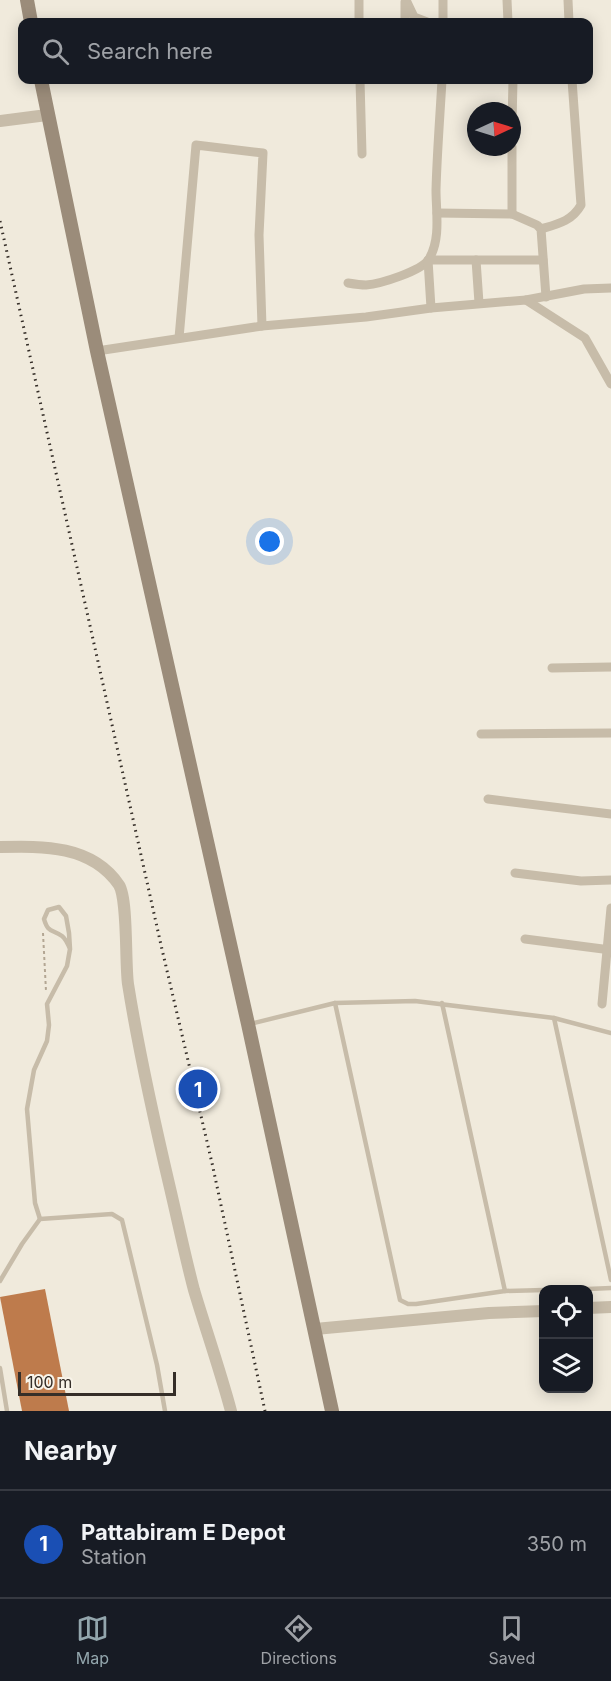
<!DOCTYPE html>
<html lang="en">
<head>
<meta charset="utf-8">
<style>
	body { margin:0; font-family:Inter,sans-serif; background:#20242c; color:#f1f3f6 }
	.controls { position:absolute; right:18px; bottom:18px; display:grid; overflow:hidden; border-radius:12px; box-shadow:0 3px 15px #0003 }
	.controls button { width:54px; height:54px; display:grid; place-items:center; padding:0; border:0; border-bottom:2px solid #363941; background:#171b24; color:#f1f3f6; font:30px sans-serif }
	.compass { position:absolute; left:467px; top:102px; width:54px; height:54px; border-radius:50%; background:#171b24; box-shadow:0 3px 15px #0003; rotate:86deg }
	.scale { position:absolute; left:18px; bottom:15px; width:158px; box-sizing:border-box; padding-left:6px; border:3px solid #352e28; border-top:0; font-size:16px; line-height:21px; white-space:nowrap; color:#352e28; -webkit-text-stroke:4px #f8f3e8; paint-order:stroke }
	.you { position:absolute; left:270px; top:542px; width:21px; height:21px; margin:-15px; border:4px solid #fff; border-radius:50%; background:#1a73e8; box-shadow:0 0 0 9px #1a73e833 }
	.badge { display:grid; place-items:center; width:39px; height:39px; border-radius:50%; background:#93a6ad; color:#fff; font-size:20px; font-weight:700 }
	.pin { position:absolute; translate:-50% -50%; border:3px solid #fff; box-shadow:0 2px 6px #0006 }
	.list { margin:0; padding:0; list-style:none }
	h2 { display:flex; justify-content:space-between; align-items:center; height:78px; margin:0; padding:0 24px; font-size:26px }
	h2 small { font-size:20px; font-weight:400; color:#9ea1a6 }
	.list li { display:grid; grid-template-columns:39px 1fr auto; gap:18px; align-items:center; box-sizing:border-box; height:108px; padding:0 24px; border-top:2px solid #363941 }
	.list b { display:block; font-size:22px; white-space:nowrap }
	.list p { margin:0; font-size:20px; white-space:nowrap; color:#9ea1a6 }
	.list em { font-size:20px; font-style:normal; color:#9ea1a6 }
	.icon { flex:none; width:33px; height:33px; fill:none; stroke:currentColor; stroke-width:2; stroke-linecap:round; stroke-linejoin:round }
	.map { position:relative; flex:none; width:611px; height:1411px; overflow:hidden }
	.search { position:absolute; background:#171b24; box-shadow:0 3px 15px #0003; left:18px; right:18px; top:18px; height:66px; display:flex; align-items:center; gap:15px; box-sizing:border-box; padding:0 21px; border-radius:12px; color:#9ea1a6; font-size:22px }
	.sheet { height:186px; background:#171b24 }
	nav { display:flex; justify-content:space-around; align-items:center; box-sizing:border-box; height:84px; border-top:2px solid #363941; background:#171b24; font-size:16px; color:#9ea1a6 }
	nav a { display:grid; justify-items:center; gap:3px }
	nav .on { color:#93a6ad }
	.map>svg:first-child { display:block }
</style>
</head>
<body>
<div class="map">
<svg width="611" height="1411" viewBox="0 0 611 1411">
	<rect width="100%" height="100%" fill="#f0eadc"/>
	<polygon fill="#be7b4c" points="45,1289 69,1411 22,1411 0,1297"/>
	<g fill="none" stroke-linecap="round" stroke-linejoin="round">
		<polyline stroke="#b3a693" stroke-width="2" stroke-dasharray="3 3" stroke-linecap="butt" points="43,933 46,991"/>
		<g stroke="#c7bca9" stroke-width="4.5">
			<polyline points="335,1003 400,1300 408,1304 416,1304 505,1291 544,1290"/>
			<polyline points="442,1003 505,1291"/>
			<polyline points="554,1018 611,1280"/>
			<polyline points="250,1024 335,1003 415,1001 554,1018 611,1033"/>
			<path d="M40 1219 35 1203 27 1109 34 1070 47 1041 49 1025 47 1004 67 966 70 949 69 933 66 916 59 907 48 910 44 919C48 933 52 929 62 936 66 939 68 944 70 949"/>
			<polyline points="0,1281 22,1244 40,1219 112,1214 122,1220 157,1365 165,1411"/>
			<polyline points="565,1290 611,1288"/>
			<polyline points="0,1368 7,1411"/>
		</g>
		<g stroke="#c7bca9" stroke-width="9">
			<polyline points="359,0 359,22"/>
			<polyline points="406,0 414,17 427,22"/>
			<polyline points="507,0 508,22"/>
			<polyline points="568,0 569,22"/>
			<polyline points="405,22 405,2"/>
			<polyline points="443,22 443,0"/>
			<polyline points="360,80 362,154"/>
			<polyline points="512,124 513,80"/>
			<polyline points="512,147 512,214"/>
			<polyline points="437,213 512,214 537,225 541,229 546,297"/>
			<path d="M541 229C558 224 572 221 581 205L572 80"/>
			<polyline points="476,260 479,303"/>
			<path d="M348 283C354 284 360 285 366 285 380 284 422 271 429 259 441 239 436 212 436 190 437 153 440 116 442 80"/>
			<polyline points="526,300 584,289 611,288"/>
			<polyline points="431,308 428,260 543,260"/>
			<polyline points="179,338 196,145 263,153 259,235 262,326"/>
			<polyline points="97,351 262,326 366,317 431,308 526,300 585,338 611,384"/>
			<polyline points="552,668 611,667"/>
			<polyline points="481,734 611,733"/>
			<polyline points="488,799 611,814"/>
			<polyline points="515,873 581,881 611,880"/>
			<polyline points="525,939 611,950"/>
			<polyline points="602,1004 611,908"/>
		</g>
		<g stroke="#c7bca9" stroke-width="12">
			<polyline points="0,121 47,115"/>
			<path d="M0 847C43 846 92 845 119 885 128 899 125 963 128 984 139 1053 154 1120 170 1188 178 1222 185 1256 194 1290 206 1330 220 1370 231 1411"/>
			<polyline points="588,1308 611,1307"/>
			<polyline points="315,1329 489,1313 544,1311"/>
		</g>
		<g stroke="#9b8c7a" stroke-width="14">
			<polyline points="27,0 31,22"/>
			<polyline points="41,80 97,351 248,1024 332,1411"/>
		</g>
		<polyline stroke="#352e28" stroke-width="3" stroke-dasharray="1.5 4.5" stroke-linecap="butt" points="0,221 161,945 212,1163 265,1411"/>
	</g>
</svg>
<div class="controls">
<button><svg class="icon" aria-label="locate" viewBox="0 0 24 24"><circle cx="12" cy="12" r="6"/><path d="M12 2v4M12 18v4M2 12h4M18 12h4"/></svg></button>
<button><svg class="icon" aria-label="layers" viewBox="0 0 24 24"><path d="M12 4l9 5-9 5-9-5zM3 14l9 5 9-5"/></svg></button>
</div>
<svg class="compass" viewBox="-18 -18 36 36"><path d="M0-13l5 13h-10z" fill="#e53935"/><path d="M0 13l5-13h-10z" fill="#9ea1a6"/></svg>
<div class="scale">100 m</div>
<div class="you"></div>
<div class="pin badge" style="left:198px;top:1089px;background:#1a4fb4">1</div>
<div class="search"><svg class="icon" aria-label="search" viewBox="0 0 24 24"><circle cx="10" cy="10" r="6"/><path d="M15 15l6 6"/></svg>Search here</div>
</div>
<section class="sheet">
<h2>Nearby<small></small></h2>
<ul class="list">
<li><span class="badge" style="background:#1a4fb4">1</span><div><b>Pattabiram E Depot</b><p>Station</p></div><em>350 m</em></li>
</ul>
</section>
<nav>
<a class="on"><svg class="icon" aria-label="map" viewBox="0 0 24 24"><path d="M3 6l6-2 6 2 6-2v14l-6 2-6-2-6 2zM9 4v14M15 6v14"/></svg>Map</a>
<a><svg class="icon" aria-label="directions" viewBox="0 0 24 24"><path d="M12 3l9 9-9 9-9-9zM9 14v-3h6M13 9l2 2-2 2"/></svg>Directions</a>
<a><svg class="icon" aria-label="saved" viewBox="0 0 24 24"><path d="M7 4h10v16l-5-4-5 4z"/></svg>Saved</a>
</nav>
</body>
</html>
